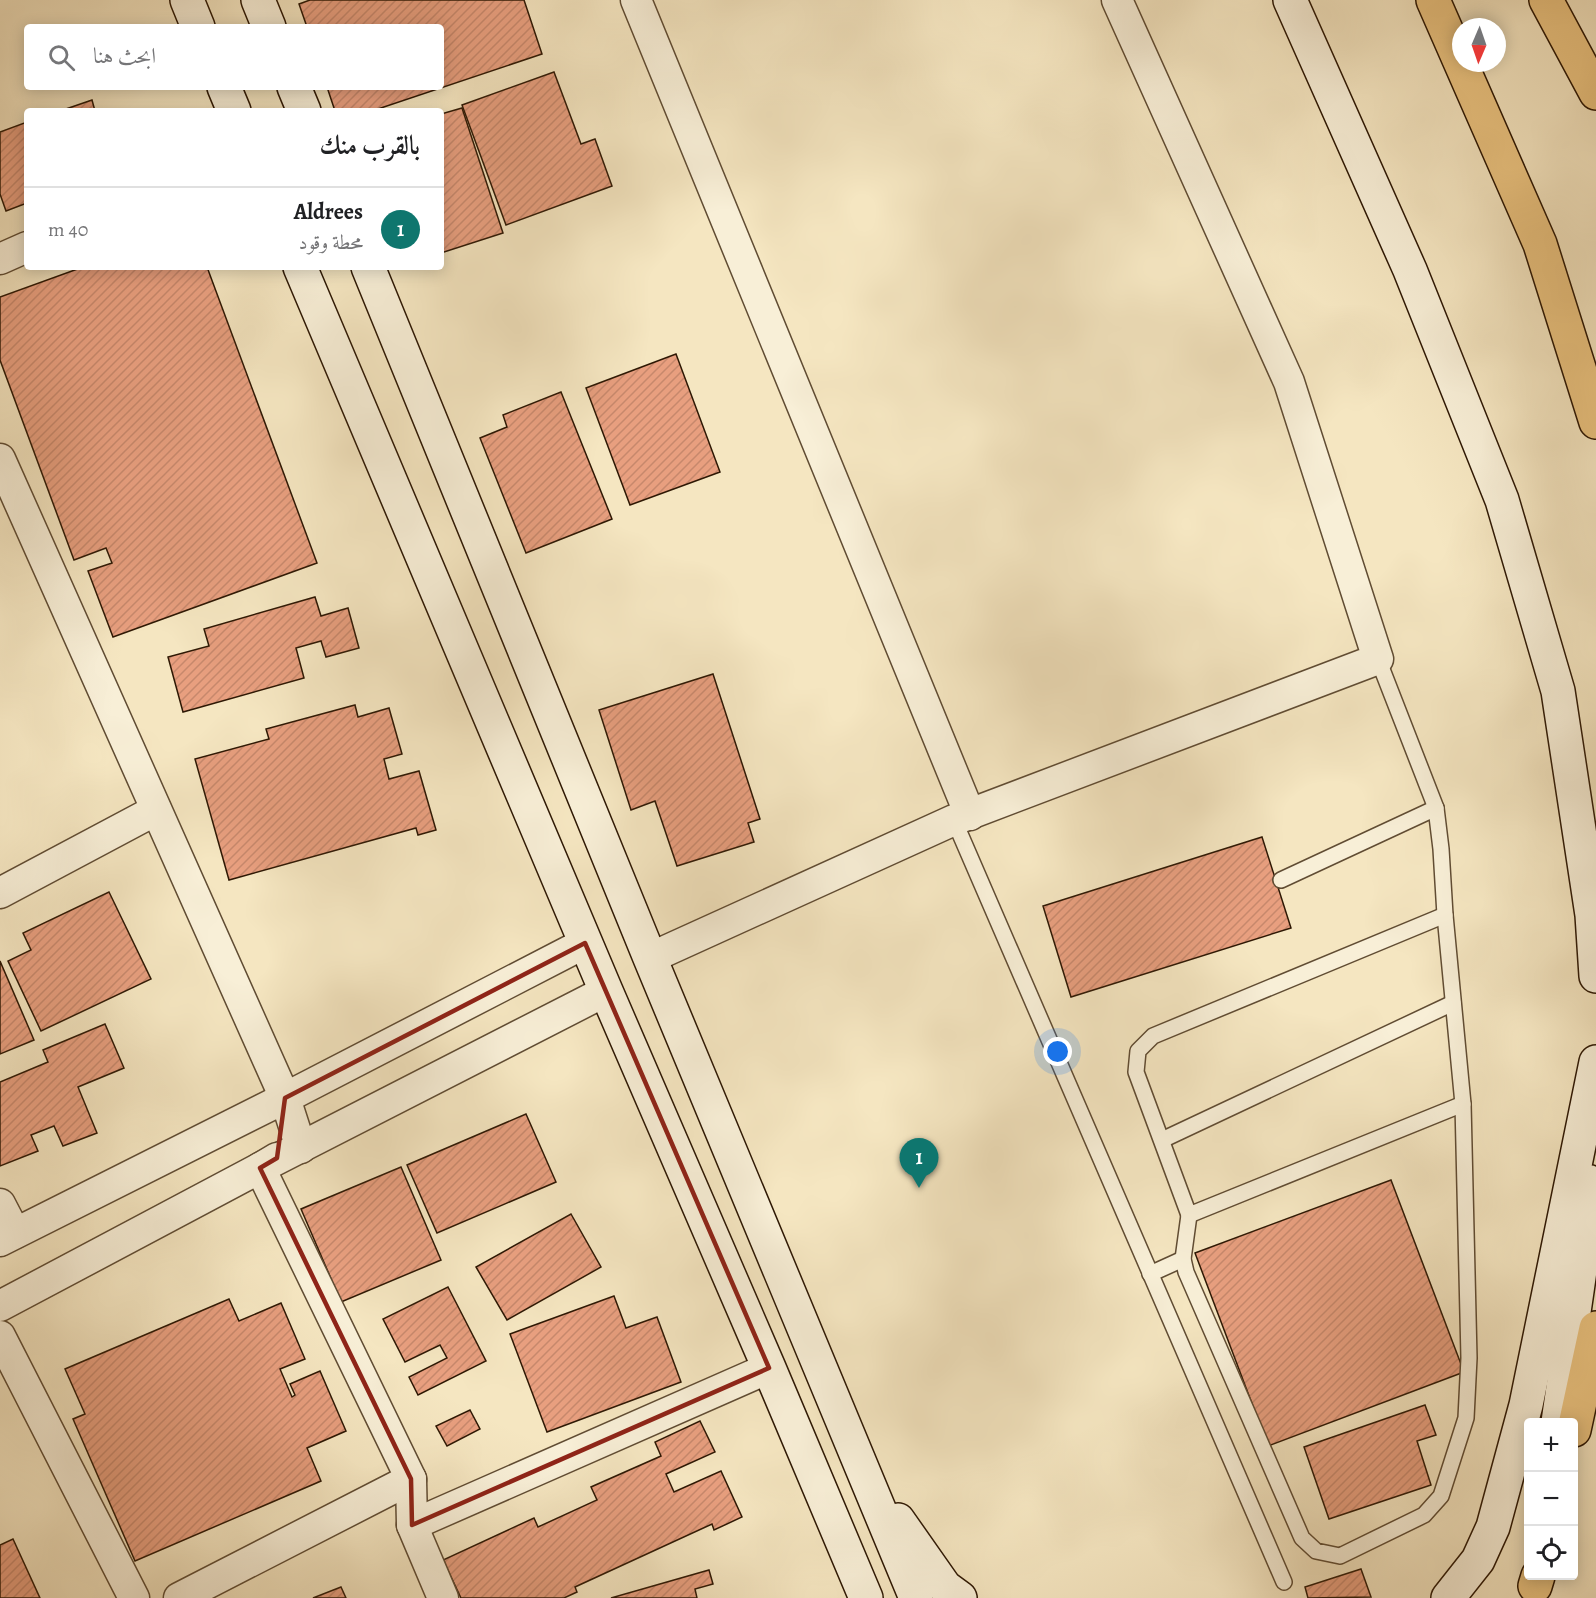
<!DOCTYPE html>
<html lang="ar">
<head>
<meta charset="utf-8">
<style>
	body { margin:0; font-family:Alegreya,Amiri,serif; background:#f2f2f2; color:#202124; direction:rtl }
	.controls { position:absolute; right:18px; bottom:18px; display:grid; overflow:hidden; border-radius:6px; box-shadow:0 3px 15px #0003 }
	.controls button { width:54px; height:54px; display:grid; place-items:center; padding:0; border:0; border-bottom:2px solid #e0e0e0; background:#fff; color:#202124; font:30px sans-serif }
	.compass { position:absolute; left:1452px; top:18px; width:54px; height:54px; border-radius:50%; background:#fff; box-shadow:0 3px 15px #0003; rotate:182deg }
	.you { position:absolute; left:1058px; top:1052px; width:21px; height:21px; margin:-15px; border:4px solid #fff; border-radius:50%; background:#1a73e8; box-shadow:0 0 0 9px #1a73e833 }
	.badge { display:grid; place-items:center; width:39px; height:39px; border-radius:50%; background:#0f766e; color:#fff; font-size:20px; font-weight:700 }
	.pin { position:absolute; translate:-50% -50px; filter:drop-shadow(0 2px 3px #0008) }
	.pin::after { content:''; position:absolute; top:32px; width:21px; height:18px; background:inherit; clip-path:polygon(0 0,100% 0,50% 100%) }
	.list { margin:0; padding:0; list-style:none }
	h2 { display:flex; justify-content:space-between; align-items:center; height:78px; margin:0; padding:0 24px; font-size:26px }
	h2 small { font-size:20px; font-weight:400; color:#757577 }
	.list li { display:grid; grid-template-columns:39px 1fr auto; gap:18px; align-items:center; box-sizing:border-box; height:84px; padding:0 24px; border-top:2px solid #e0e0e0 }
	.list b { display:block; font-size:22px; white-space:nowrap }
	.list p { margin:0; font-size:20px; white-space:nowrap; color:#757577 }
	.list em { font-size:20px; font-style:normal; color:#757577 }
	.icon { flex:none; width:33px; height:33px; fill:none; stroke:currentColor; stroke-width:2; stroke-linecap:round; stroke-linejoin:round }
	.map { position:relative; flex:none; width:1596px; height:1598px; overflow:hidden; direction:ltr }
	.search { position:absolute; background:#fff; box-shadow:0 3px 15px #0003; left:24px; top:24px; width:420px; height:66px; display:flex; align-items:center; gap:15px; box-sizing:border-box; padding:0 21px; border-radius:6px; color:#757577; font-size:22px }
	.panel { position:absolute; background:#fff; box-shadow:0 3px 15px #0003; left:24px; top:108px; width:420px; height:162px; border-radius:6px; direction:rtl }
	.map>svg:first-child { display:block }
</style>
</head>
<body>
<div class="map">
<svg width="1596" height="1598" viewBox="0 0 1596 1598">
	<defs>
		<pattern id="building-hatch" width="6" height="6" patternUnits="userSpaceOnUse" patternTransform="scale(1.5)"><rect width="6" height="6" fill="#e89f7f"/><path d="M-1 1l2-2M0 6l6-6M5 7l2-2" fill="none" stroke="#c7886c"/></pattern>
	</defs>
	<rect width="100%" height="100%" fill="#f5e6c1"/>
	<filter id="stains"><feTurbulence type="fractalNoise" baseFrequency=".00333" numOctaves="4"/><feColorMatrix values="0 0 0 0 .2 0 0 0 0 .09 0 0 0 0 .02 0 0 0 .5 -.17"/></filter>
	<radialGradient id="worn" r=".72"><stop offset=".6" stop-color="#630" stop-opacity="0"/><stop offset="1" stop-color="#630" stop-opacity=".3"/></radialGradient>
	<g fill="url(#building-hatch)" stroke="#2e1804" stroke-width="1.5">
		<polygon points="310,0 524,0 542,54 372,111 335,111 327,87 441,87 441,27 307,27 299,4"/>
		<polygon points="554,72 581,144 595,139 612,186 506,225 462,105"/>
		<polygon points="92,100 95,111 60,111"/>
		<polygon points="462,108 503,233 441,253 441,114"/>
		<polygon points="27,122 27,203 6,211 0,194 0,132"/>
		<polygon points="83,267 207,267 317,563 113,637 88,571 112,563 106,548 74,560 0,360 0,297"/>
		<polygon points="676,354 720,472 630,505 586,388"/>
		<polygon points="561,392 612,519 526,553 480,438 507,427 503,415"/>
		<polygon points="315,597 321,616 348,608 359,648 326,657 321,641 296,648 304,678 183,712 168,657 209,646 204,629"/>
		<polygon points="713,674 760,819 748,823 754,842 677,866 655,801 631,810 599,710"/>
		<polygon points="355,705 358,717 389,708 402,754 384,759 389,779 419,771 436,830 418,835 416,828 229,880 195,759 269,739 266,729"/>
		<polygon points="1262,837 1291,928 1071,997 1043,906"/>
		<polygon points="109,892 151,979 41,1031 8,961 31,950 23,933"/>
		<polygon points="0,961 34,1040 0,1054"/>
		<polygon points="105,1024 124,1068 78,1087 97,1133 63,1146 54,1126 31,1135 38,1151 0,1166 0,1082 48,1062 43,1050"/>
		<polygon points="526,1114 556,1182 437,1233 407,1165"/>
		<polygon points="401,1167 441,1260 341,1302 301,1209"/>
		<polygon points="1391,1180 1464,1372 1268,1446 1195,1253"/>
		<polygon points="571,1214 601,1267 507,1320 476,1267"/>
		<polygon points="448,1287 486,1361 418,1395 409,1377 447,1358 440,1345 405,1362 383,1319"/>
		<polygon points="614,1296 626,1328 657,1317 681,1382 547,1432 510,1334"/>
		<polygon points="229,1299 239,1321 281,1303 305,1359 280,1369 292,1397 295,1395 290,1384 320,1371 346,1431 307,1448 321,1481 135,1561 73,1419 85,1414 65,1369"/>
		<polygon points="1425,1405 1436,1435 1417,1441 1431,1485 1329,1519 1304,1447"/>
		<polygon points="470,1410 480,1429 447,1446 436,1426"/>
		<polygon points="700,1421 715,1452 666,1474 674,1492 721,1471 742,1517 714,1530 712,1524 575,1587 577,1592 564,1598 461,1598 443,1560 534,1518 538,1527 597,1500 591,1487 661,1456 655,1442"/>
		<polygon points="13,1539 40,1598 0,1598 0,1545"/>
		<polygon points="1361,1569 1371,1597 1308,1598 1305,1587"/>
		<polygon points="709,1570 713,1584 695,1589 697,1598 611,1598"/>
		<polygon points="341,1587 346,1598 313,1598"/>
	</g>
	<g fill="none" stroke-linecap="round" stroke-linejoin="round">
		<g stroke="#604c33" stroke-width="18">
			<g id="lane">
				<polyline points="954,820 1284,1582"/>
				<polyline points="1281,880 1436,808"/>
				<polyline points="1445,915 1153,1036 1138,1051 1136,1072 1189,1215 1463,1104"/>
				<polyline points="1162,1140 1453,1003"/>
				<polyline points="1189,1215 1183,1259 1186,1272 1302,1538 1316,1551 1340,1556 1424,1515 1441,1496 1466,1418 1469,1358 1463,1104 1445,915 1441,849 1436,808 1378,659"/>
				<polyline points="1150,1274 1183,1259"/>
			</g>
		</g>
		<g stroke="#604c33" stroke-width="33">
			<g id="street">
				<polyline points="636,0 970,815"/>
				<polyline points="0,259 27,247"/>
				<polyline points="0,459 285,1098 301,1148"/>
				<polyline points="0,893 156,810"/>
				<polyline points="650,958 954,820 1378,659 1289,382 1117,0"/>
				<polyline points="277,1158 260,1168 411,1479 412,1525 443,1598"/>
				<polyline points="0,1204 15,1233"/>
				<polyline points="0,1241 285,1098 585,943"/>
				<polyline points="0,1306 260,1168 606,991"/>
				<polyline points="0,1336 134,1598"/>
				<polyline points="412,1525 769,1368"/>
				<polyline points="179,1598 411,1479"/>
			</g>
		</g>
		<g stroke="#2e1804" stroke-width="36">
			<g id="secondary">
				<polyline points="187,0 198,27"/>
				<polyline points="258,0 269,27"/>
				<polyline points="1290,0 1410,270 1502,500 1558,691 1592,915 1596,976"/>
				<polyline points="224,87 234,111"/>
				<polyline points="294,87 304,111"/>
				<polyline points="300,267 606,991 769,1368 866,1598"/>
				<polyline points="368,267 650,958 916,1598"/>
				<polyline points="1558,1422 1587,1222 1590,1182"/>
				<polyline points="898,1520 945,1587 960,1598"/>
				<polyline points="1448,1598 1478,1560 1493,1527 1526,1405 1596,1062"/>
			</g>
		</g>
		<g stroke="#2e1804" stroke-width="36">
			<g id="highway">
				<polyline points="1433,0 1540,244 1596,422"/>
				<polyline points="1546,0 1596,93"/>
				<polyline points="1574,1430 1596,1328"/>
				<polyline points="1535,1586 1538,1576"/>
			</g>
		</g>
		<use href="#lane" stroke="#f8efd7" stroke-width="15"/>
		<use href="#street" stroke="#f8efd7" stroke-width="30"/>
		<use href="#secondary" stroke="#f8efd7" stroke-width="33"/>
		<use href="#highway" stroke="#eac380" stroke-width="33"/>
	</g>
	<path fill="none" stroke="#8f2418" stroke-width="4.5" stroke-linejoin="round" d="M585 943 769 1368 412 1525 411 1479 260 1168 277 1158 285 1098Z"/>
	<rect width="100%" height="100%" filter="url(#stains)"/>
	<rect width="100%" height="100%" fill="url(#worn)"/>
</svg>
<div class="controls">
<button>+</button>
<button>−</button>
<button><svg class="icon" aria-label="locate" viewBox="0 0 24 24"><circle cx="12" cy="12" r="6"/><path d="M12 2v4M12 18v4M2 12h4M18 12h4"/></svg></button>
</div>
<svg class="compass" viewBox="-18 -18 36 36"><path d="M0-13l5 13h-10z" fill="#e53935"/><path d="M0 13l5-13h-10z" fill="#757577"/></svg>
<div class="you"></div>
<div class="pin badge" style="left:919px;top:1188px">1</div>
<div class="search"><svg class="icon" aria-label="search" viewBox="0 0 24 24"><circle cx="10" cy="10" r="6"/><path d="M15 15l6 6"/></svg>ابحث هنا</div>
<section class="panel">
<h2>بالقرب منك<small></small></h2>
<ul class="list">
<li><span class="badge">1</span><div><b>Aldrees</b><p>محطة وقود</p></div><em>40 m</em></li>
</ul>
</section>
</div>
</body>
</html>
